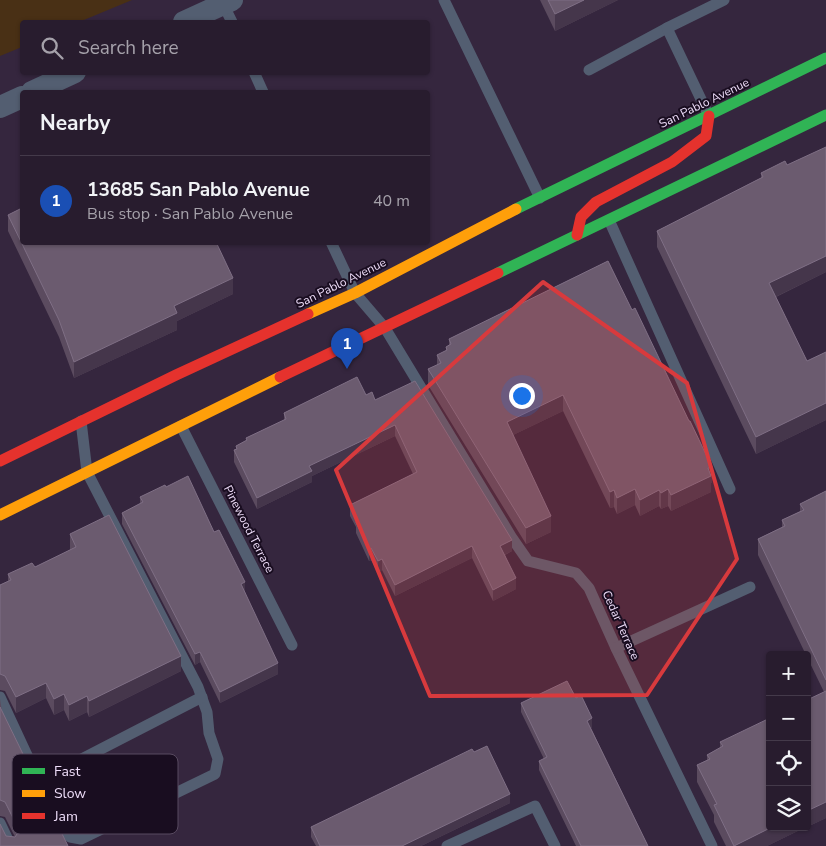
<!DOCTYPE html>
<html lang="en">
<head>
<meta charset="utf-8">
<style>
	body { margin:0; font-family:"Nunito Sans",sans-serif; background:#34293a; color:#f1f3f6 }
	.controls { position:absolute; right:15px; bottom:15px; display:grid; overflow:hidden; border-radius:5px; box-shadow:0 1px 4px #0004 }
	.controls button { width:45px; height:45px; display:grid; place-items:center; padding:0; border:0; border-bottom:1px solid #443a4a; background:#281c2e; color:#f1f3f6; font:25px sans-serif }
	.you { position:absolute; left:521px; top:395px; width:18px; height:18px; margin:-12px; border:4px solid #fff; border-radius:50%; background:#1a73e8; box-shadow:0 0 0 8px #1a73e833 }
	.badge { display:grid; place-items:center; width:32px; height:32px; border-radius:50%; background:#1a73e8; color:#fff; font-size:16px; font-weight:700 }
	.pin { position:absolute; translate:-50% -41px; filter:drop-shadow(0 1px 2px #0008) }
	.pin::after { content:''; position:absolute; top:26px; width:18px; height:15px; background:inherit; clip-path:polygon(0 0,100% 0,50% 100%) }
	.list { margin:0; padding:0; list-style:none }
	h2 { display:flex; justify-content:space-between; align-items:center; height:65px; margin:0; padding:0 20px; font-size:21px }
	h2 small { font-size:16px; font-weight:400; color:#a5a1aa }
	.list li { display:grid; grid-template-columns:32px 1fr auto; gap:15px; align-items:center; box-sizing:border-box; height:90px; padding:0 20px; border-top:1px solid #443a4a }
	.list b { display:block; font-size:19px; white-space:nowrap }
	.list p { margin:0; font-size:16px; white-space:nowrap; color:#a5a1aa }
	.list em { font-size:16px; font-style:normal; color:#a5a1aa }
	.icon { flex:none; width:28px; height:28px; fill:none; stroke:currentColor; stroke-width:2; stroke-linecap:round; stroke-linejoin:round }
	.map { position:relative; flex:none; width:826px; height:846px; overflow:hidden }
	.search { position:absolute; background:#281c2e; box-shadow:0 1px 4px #0004; left:20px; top:20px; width:410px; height:55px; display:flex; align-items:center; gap:12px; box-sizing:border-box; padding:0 18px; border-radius:5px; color:#a5a1aa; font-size:19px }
	.panel { position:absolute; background:#281c2e; box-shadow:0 1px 4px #0004; left:20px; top:90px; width:410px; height:155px; border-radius:5px }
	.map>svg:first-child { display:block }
</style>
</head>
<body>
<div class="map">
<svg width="826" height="846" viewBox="0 0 826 846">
	<rect width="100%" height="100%" fill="#35263e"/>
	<polygon fill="#493015" points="0,0 132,0 79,22 22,22 22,47 0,56"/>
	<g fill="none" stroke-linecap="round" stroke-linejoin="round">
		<g stroke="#535e71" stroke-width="11">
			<polyline points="444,0 540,198"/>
			<polyline points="223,4 232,22"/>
			<polyline points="589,70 667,28"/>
			<polyline points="254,72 263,92"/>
			<polyline points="709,116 667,28 724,0"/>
			<polyline points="609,220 730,489"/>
			<polyline points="331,242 355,293 385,328 512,538 528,561 576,573 589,588 616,648 712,846"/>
			<polyline points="181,426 292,645"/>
			<polyline points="616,648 750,587"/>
			<polyline points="0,697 39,781 70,837 81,839 215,774 218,759 209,733 207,712 198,687 87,472 81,421"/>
			<polyline points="39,781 202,697"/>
			<polyline points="0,823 11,846"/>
			<polyline points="447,846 535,806 555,846"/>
		</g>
		<g stroke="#535e71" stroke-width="22">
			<polyline points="184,22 232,0"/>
			<polyline points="32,92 75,72"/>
			<polyline points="0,107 22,97"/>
		</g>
		<g stroke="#30b455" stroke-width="11">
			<polyline points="516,209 826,58"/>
			<polyline points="498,273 826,115"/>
		</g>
		<g stroke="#ff9f0a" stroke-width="11">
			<polyline points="308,314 355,293 516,209"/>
			<polyline points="0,515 280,377"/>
		</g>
		<g stroke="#e5322d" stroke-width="11">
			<polyline points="577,235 581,217 596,202 672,162 706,136 709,116"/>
			<polyline points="280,377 498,273"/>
			<polyline points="0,461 176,375 308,314"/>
		</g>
	</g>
	<g fill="#5b4b5f">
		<polygon points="540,0 618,0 555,31"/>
		<polygon points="761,173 826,272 776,297 807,361 826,352 826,420 756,454 657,247 657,231 761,178"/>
		<polygon points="8,215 233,294 177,321 177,330 74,378 59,337 8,231"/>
		<polygon points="608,261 712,483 711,483 711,492 671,511 668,506 661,509 659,506 640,516 635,505 617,514 614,507 610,508 563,411 513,435 551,532 526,544 428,385 428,369 437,365 437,355 446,351 446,347 449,346 449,339"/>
		<polygon points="366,395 375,400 512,551 505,555 516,589 493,601 472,558 395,596 382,570 378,572 371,560 369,561 356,533 356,527 350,516 350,505 413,474 395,436 312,476 312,482 257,509 234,462 234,450 236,450 236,446 246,441 246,438 284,420 284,413"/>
		<polygon points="166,487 214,532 245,592 278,674 220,703 200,662 195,665 122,524 122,513 140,504 140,497"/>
		<polygon points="826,491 826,818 807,827 807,700 824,692 807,657 807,655 806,655 758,555 758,539 782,527 782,520 800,511 800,504"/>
		<polygon points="70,534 181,671 89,717 87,712 69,721 64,710 54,715 46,698 16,713 5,691 0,690 0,585 8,581 8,574 35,567 70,550"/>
		<polygon points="576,698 592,727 591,728 648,846 576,846 539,770 539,761 544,759 521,712 521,703"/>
		<polygon points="0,699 2,712 68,846 6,836 15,837 5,817 0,816"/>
		<polygon points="720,742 806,827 767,846 726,846 714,822 714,815 697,782 697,765 707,760 707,755 720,748"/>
		<polygon points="474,752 510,803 421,846 316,846 311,837 311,827"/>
	</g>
	<g fill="#45364b">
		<polygon points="584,0 618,0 555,31 555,14"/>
		<polygon points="826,256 826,272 769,300 769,283"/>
		<polygon points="233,278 233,294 177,321 177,330 74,378 74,362 174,306"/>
		<polygon points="563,395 563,411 507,438 507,422"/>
		<polygon points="826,403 826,420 756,454 756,437"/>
		<polygon points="395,425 395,436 312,476 312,482 257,509 257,498 309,466"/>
		<polygon points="712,467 712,483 711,483 711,492 671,511 671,495 708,468"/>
		<polygon points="635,489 635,505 617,514 617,498"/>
		<polygon points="668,489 668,506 661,509 661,493"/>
		<polygon points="614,490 614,507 610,508 610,492"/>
		<polygon points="659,490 659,506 640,516 640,500"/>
		<polygon points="551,516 551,532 526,544 526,528"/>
		<polygon points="512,540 512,551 500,557 500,546"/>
		<polygon points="472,546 472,558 395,596 395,585"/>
		<polygon points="371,548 371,560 369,561 369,550"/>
		<polygon points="382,559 382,570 378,572 378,561"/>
		<polygon points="516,578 516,589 493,601 493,590"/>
		<polygon points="245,582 245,593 241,584"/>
		<polygon points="200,652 200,662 195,665 195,654"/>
		<polygon points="181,656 181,671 89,717 89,701"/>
		<polygon points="278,663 278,674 220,703 220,692"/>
		<polygon points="46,683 46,698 16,713 16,697"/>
		<polygon points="64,694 64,710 54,715 54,699"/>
		<polygon points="87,696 87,712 69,721 69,705"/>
		<polygon points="592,718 592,727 587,730 587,721"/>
		<polygon points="510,794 510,803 421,846 402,846"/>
		<polygon points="826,802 826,818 807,827 807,811"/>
		<polygon points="772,827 806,827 767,846 734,846"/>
	</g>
	<g fill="#6b5b6f" stroke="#7f6f85">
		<polygon points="548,0 584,0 555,14"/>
		<polygon points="826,147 826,256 769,283 807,361 826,352 826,403 756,437 657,231 763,177 761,173 785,161 787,165"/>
		<polygon points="22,208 22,242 216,242 233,278 174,306 177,313 74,362 59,320 8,215"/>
		<polygon points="608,261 632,310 635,308 689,421 690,421 712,467 708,468 711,476 671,495 668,489 661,493 659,490 640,500 635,489 617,498 614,490 610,492 563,395 507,422 551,516 526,528 428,369 441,363 437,355 447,350 446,347 451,344 449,339"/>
		<polygon points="357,377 366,395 372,392 375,400 415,381 512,540 500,546 516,578 493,590 472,546 395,585 382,559 378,561 371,548 369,550 356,522 358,521 350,505 417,472 395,425 309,466 312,471 257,498 234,450 237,449 236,446 247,440 246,438 286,419 284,413"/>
		<polygon points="188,476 214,532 219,530 245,582 241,584 278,663 220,692 200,652 195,654 122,513 143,502 140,497 165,485 166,487"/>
		<polygon points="826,491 826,680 758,539 785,526 782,520 804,510 800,504"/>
		<polygon points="109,515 181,656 89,701 87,696 69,705 64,694 54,699 46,683 16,697 5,676 0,674 0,585 11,580 8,574 32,563 35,567 76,547 70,534"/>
		<polygon points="567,681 576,698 581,695 592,718 587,721 648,846 581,846 539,761 547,757 521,703"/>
		<polygon points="826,691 826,802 807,811 807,700"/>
		<polygon points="0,707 68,846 0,846 0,824 6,836 15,837 17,834 18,828 5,802 0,800"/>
		<polygon points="770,718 770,827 772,827 734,846 714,805 717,804 697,765 710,759 707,755 723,746 720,742"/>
		<polygon points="487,746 510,794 402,846 320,846 311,827 472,749 474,752"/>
	</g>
	<path fill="#d83a3d" fill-opacity="0.2" stroke="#d83a3d" stroke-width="4" stroke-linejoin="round" d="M543 282 687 383 737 559 647 695 430 696 336 470Z"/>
	<g text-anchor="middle" stroke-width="4" stroke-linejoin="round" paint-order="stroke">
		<g font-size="12" fill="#eeddf9" stroke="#190d20">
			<text transform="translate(704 103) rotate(-26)" y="4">San Pablo Avenue</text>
			<text transform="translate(341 283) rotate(-26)" y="4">San Pablo Avenue</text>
			<text transform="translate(249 529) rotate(63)" y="4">Pinewood Terrace</text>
			<text transform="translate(621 625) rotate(66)" y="4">Cedar Terrace</text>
		</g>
	</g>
	<rect x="12" y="754" width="166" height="80" rx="8" fill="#190d20" stroke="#594b61" stroke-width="1"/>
	<rect x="22" y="768" width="23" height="6" fill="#30b455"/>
	<rect x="22" y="790" width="23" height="7" fill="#ff9f0a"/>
	<rect x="22" y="813" width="23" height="6" fill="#e5322d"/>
	<g font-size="14" fill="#eeddf9">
		<text x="54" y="776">Fast</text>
		<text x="54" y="798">Slow</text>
		<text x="54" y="821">Jam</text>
	</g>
</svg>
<div class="controls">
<button>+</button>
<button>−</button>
<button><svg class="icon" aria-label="locate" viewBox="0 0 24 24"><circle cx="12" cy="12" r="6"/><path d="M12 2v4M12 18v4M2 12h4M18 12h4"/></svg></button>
<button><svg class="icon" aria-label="layers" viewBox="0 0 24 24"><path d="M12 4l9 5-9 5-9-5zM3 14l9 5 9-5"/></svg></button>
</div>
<div class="you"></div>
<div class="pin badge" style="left:347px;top:369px;background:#1a4fb4">1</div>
<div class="search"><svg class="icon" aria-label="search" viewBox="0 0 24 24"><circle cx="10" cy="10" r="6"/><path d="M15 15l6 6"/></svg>Search here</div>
<section class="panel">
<h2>Nearby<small></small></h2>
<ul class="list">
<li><span class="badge" style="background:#1a4fb4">1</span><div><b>13685 San Pablo Avenue</b><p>Bus stop · San Pablo Avenue</p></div><em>40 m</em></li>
</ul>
</section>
</div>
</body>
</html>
